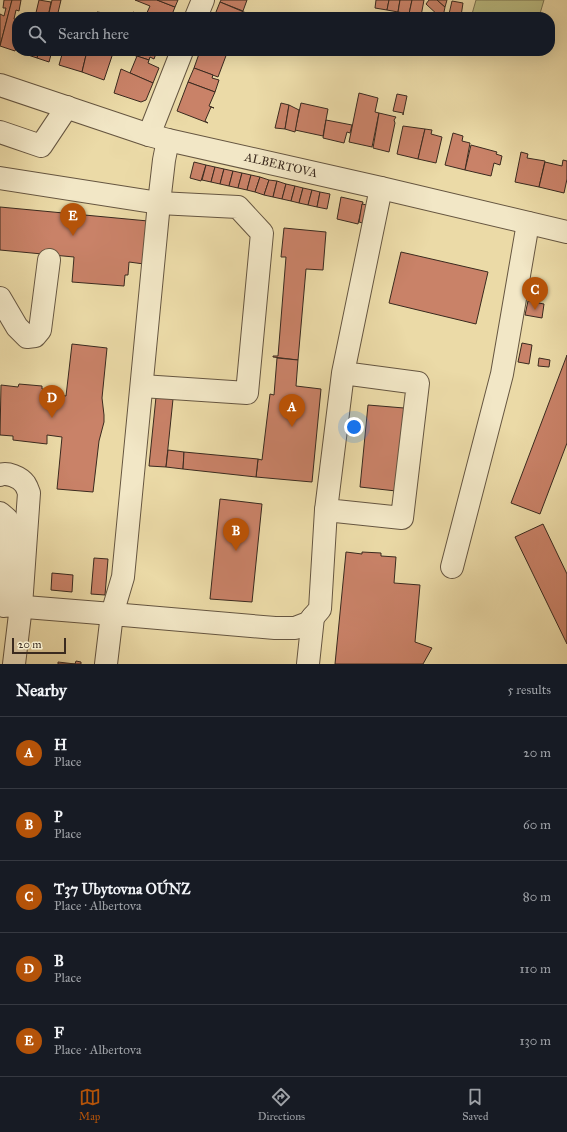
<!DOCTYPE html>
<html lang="en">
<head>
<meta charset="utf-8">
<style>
	body { margin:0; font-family:"IM FELL Great Primer",serif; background:#20242c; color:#f1f3f6 }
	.scale { position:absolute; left:12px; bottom:10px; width:54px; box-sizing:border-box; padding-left:4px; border:2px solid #3a2a1f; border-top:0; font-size:11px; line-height:14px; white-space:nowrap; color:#3a2a1f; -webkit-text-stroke:3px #f2e7c6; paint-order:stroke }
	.you { position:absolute; left:354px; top:427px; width:14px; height:14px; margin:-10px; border:3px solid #fff; border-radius:50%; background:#1a73e8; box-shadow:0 0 0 6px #1a73e833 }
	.badge { display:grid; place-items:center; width:26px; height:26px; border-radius:50%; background:#b45309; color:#fff; font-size:13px; font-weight:700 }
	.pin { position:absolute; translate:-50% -33px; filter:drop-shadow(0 1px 2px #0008) }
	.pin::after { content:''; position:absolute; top:21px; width:14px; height:12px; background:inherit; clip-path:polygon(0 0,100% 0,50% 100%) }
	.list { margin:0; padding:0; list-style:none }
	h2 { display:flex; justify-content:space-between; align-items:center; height:52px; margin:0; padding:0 16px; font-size:17px }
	h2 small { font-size:13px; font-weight:400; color:#9ea1a6 }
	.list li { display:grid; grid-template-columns:26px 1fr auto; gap:12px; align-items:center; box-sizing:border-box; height:72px; padding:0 16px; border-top:1px solid #363941 }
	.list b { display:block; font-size:15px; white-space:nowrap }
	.list p { margin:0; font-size:13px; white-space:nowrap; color:#9ea1a6 }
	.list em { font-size:13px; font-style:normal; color:#9ea1a6 }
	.icon { flex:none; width:22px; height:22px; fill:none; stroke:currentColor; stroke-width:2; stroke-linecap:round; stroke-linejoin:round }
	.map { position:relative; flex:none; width:567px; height:664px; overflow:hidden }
	.search { position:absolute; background:#171b24; box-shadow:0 4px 16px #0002; left:12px; right:12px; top:12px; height:44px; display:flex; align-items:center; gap:10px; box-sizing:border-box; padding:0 14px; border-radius:16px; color:#9ea1a6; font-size:15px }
	.sheet { height:412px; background:#171b24 }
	nav { display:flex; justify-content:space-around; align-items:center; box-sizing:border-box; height:56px; border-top:1px solid #363941; background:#171b24; font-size:11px; color:#9ea1a6 }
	nav a { display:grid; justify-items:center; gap:2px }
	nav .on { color:#b45309 }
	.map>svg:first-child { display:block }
</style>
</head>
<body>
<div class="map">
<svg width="567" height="664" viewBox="0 0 567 664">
	<rect width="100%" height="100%" fill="#ebdaa7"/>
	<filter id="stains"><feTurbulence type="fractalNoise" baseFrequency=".005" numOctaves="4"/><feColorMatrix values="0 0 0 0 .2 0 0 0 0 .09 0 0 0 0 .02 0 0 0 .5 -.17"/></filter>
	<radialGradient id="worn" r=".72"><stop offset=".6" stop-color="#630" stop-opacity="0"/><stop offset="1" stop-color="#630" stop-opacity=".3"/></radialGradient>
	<polygon fill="#bcbe84" stroke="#7b7452" points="476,0 544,0 539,17 487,17 472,14"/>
	<g fill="#c98268" stroke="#3a2a1f">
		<polygon points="4,0 12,0 0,46 0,14 4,16 6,8 3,8"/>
		<polygon points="12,0 21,0 19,11 16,10 14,19 17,20 17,45 15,51 0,46"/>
		<polygon points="39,0 51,2 48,17 35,17"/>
		<polygon points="52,0 61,0 57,17 48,17"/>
		<polygon points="135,0 157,0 175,7 171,17 145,17 150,6"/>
		<polygon points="157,0 178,0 175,7"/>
		<polygon points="221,0 247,0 243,11 220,2"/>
		<polygon points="376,0 389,0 387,10 375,8"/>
		<polygon points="389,0 400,0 398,12 387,10"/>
		<polygon points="400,0 412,0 409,14 398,12"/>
		<polygon points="412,0 424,0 421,16 409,14"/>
		<polygon points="429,0 437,0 445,7 443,17 440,17 426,4"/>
		<polygon points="437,0 447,0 445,7"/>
		<polygon points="452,1 463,3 461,16 449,14"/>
		<polygon points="220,2 251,15 250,17 214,17"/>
		<polygon points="97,12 104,13 103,17 96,17"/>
		<polygon points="133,12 145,17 146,17 131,17"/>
		<polygon points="26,51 39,51 37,58 25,54"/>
		<polygon points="39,51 52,51 49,62 37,58"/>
		<polygon points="63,51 87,51 82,72 59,65"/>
		<polygon points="87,51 108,51 113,53 104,80 82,72"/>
		<polygon points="131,51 157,51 154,59 150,57 149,60 130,54"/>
		<polygon points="200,51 222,51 227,53 218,77 194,68"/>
		<polygon points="137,56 149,60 148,63 159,68 153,83 130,73"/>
		<polygon points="194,68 213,75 212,78 219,80 215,92 188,82"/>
		<polygon points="121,69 153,83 146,100 141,102 114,93"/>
		<polygon points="188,82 215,92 209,106 214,108 211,107 205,121 208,123 177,111"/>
		<polygon points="359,93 378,98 375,112 379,113 372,147 349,142"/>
		<polygon points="397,94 407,96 403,115 403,113 393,111"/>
		<polygon points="281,103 289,105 285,129 275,128"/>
		<polygon points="301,103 328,109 323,136 295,130"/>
		<polygon points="289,105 299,110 295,132 285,129"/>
		<polygon points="379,113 396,117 394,120 395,123 389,152 373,148"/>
		<polygon points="326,120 352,125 350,133 347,132 344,143 323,138"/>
		<polygon points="403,126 425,129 418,159 397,154"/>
		<polygon points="425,129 432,130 431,134 442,137 436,163 418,159"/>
		<polygon points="453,133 463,136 462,141 470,143 465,170 445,165"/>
		<polygon points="471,145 497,152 496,154 502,156 500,165 494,163 491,176 465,170"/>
		<polygon points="521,152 528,154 527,158 545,161 539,187 515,182"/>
		<polygon points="563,160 567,161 567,179 564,193 539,187 545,162 562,166"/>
		<polygon points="194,162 206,165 201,181 190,178"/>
		<polygon points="206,165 215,167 211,182 202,180"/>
		<polygon points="215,167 224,169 220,184 211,182"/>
		<polygon points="224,169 233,171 229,186 220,184"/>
		<polygon points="233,171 242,173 238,188 229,186"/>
		<polygon points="242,173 251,175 247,190 238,188"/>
		<polygon points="251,175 260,177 255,192 247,190"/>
		<polygon points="260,177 269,180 264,195 255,192"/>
		<polygon points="269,180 277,181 273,197 264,195"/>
		<polygon points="277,181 286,184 282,199 273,197"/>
		<polygon points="286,184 295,186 291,201 282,199"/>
		<polygon points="295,186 303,188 299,203 291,201"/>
		<polygon points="303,188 312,190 308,205 299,203"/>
		<polygon points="312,190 320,192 317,207 308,205"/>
		<polygon points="320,192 330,194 327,209 317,207"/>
		<polygon points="341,197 363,202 358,224 337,219"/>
		<polygon points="362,204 372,206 369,225 359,222"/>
		<polygon points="0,207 148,221 144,264 129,262 128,275 125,275 124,286 72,282 74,257 0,250"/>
		<polygon points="284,228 326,232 323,270 306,269 298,360 273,357 273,356 278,356 286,257 281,257"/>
		<polygon points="401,252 488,272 476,324 389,303"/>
		<polygon points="528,301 544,304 542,318 525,315"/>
		<polygon points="522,343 532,345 529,364 518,362"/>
		<polygon points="72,344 107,348 102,398 104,415 104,422 99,441 93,492 57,489 62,437 47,435 47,444 13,440 13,436 0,435 1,385 18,387 19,384 42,386 42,389 52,391 51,394 66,396"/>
		<polygon points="567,355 567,443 540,514 511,503"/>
		<polygon points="277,358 298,360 296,386 321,389 312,482 256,477 258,459 262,460 270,394 274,395"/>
		<polygon points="539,358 550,360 549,367 538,366"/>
		<polygon points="156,397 173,399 166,467 149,466"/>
		<polygon points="368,405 404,408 396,491 360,487"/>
		<polygon points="168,450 184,452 183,469 166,467"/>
		<polygon points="184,452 258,459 256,477 183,469"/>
		<polygon points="220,499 262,504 252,602 210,599"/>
		<polygon points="543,524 567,574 567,644 515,537"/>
		<polygon points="346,552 362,554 362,552 381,553 381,556 396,557 394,583 420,585 415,642 432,648 423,664 335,664"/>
		<polygon points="94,558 108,559 105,595 91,594"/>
		<polygon points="52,573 73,575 72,592 51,590"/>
		<polygon points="76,661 81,662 81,664 58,664 58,662 75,664"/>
	</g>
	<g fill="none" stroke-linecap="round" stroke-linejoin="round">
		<g stroke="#665641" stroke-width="24">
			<g id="minor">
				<polyline points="196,17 203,0"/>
				<polyline points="0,85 149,135 168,140 381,188 567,232"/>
				<polyline points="0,132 41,146 67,107"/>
				<polyline points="149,135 182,51"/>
				<polyline points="0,178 159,203 238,207 262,233 247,393 142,386"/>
				<polyline points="0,298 17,327 27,337 35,336 40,330 49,260"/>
				<polyline points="343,373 418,383 402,518 326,510 343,373 381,188"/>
				<path d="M0 475C7 472 20 477 25 484 27 487 28 490 29 493L21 606 14 664"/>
				<polyline points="0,513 7,519 8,539 4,606"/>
				<polyline points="452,567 502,374 528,223"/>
				<polyline points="0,605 112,614 123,577 159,203 164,160 168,140"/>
				<polyline points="106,664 112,614 275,628 295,628 308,623 320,609 326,510"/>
				<polyline points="308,664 313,617"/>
			</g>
		</g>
		<use href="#minor" stroke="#f2e7c6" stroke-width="22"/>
	</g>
	<g text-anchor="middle" stroke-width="4" stroke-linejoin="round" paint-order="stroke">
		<g font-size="12" fill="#3a2a1f" stroke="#f2e7c6">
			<text transform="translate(281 165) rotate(13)" y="4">ALBERTOVA</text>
		</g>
	</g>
	<rect width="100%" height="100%" filter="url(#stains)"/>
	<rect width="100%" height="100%" fill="url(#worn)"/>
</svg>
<div class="scale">20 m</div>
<div class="you"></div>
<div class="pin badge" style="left:292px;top:427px">A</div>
<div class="pin badge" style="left:236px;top:551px">B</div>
<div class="pin badge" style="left:535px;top:310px">C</div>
<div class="pin badge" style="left:52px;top:418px">D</div>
<div class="pin badge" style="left:73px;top:236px">E</div>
<div class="search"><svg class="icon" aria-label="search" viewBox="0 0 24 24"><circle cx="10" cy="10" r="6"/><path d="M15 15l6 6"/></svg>Search here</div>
</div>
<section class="sheet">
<h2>Nearby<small>5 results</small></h2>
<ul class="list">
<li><span class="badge">A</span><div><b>H</b><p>Place</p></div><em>20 m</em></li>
<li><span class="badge">B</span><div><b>P</b><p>Place</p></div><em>60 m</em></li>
<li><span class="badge">C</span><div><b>T37 Ubytovna OÚNZ</b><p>Place · Albertova</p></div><em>80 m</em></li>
<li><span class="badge">D</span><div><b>B</b><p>Place</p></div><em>110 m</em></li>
<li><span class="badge">E</span><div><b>F</b><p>Place · Albertova</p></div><em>130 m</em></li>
</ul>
</section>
<nav>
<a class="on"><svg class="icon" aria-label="map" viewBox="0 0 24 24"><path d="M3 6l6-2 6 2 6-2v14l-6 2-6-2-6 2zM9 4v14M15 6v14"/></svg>Map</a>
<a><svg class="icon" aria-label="directions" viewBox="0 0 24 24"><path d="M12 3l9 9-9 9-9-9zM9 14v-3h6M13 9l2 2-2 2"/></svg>Directions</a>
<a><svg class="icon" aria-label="saved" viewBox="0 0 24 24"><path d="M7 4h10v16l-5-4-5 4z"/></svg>Saved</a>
</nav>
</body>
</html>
